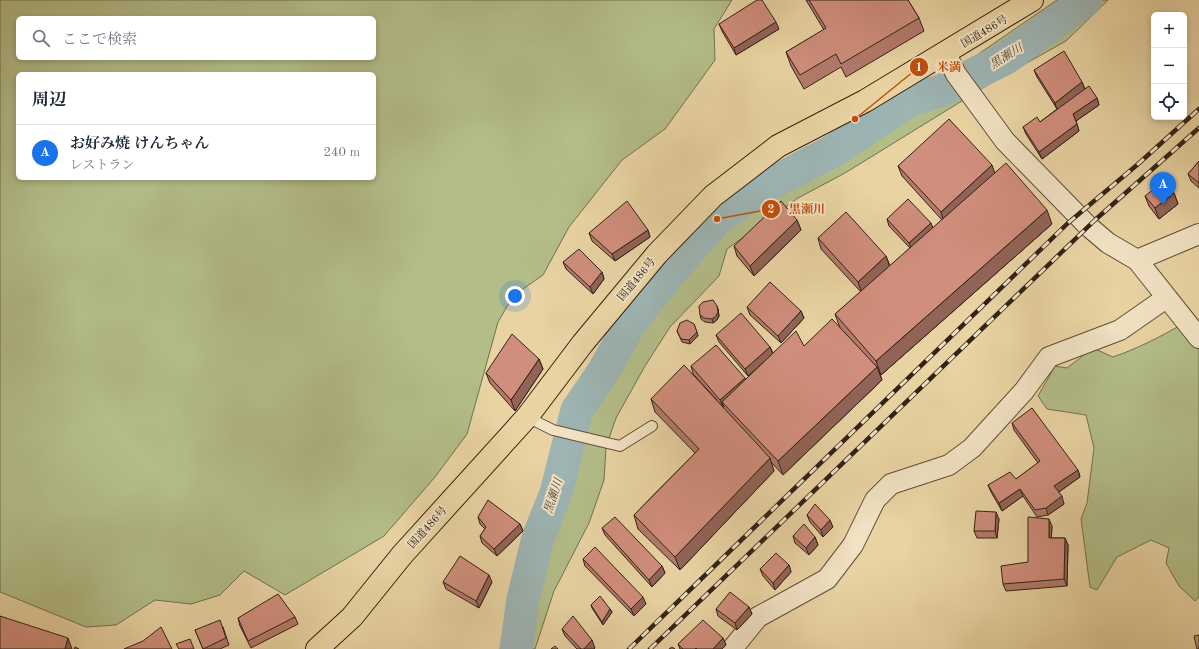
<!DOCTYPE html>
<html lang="ja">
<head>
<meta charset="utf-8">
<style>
	body { margin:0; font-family:"Old Standard TT","Noto Serif JP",serif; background:#f2f2f3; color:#1f2937 }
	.controls { position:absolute; right:12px; top:12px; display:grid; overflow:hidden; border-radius:6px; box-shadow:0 2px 6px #0003 }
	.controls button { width:36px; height:36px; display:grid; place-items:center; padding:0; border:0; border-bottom:1px solid #e0e1e3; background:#fff; color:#1f2937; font:20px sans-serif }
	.you { position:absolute; left:515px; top:296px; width:14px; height:14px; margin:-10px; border:3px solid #fff; border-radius:50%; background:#1a73e8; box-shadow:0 0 0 6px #1a73e833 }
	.badge { display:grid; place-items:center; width:26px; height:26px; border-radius:50%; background:#1a73e8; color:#fff; font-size:13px; font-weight:700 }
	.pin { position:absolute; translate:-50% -33px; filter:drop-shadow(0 1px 2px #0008) }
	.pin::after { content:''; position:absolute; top:21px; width:14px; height:12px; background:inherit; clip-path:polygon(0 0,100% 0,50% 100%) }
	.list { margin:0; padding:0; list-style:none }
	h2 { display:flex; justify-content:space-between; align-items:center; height:52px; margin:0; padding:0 16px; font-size:17px }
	h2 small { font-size:13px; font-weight:400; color:#747a83 }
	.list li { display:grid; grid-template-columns:26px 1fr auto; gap:12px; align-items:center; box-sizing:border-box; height:56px; padding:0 16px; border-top:1px solid #e0e1e3 }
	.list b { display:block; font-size:15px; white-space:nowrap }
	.list p { margin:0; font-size:13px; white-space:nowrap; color:#747a83 }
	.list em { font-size:13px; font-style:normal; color:#747a83 }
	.icon { flex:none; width:22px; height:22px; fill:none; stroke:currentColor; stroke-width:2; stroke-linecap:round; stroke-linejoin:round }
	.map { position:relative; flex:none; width:1199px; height:649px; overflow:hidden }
	.search { position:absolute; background:#fff; box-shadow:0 2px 6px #0003; left:16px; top:16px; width:360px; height:44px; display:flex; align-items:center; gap:10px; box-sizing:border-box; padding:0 14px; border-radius:6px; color:#747a83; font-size:15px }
	.panel { position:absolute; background:#fff; box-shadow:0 2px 6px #0003; left:16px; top:72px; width:360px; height:108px; border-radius:6px }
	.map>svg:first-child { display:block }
</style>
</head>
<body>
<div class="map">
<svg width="1199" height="649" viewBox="0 0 1199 649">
	<rect width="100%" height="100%" fill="#e9d3a3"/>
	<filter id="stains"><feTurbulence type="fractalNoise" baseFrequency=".005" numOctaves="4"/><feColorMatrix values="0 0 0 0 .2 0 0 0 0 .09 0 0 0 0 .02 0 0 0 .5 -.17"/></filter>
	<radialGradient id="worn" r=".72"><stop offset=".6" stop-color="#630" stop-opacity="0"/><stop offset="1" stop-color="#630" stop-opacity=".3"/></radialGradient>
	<g fill="#b3bd88" stroke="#72704e" fill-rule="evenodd">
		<path d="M0 0H732L714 29 715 60 665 129 622 160 569 227 543 275 513 296 498 322 467 434 435 477 384 536 285 595 244 571 220 595 191 604 155 600 116 625 86 627 0 592ZM18 18H374V58H18ZM18 74H374V178H18Z"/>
		<polygon points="1057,0 1108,0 1066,41 991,83 845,173 798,198 727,249 719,276 670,327 645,366 616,418 606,447 604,480 589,523 554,591 535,649 500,649 529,556 554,458 562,411 659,277 718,213 808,150 942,79"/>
		<path d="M1186 322 1199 338V597L1195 601 1179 586 1166 563 1169 548 1151 540 1117 557 1097 590 1090 587 1081 519 1087 503 1094 448 1086 415 1047 409 1038 396 1055 366 1067 368 1093 348 1113 357C1139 348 1162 336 1186 322Z"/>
	</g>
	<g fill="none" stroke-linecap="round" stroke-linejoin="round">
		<polyline stroke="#9db4b3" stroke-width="33" points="516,649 523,599 538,538 556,493 577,410 603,372 630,324 667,276 717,219 764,187 833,151 910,100 943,90 1006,58 1086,0"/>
		<g stroke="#5f4e38" stroke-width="12">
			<polyline id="service" points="527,417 553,430 620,446 652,426"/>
		</g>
		<g stroke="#5f4e38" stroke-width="22">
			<g id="minor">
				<polyline points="946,54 956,74 1005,141 1088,226 1108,243 1137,260 1199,338"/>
				<polyline points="1137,260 1199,234"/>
				<polyline points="732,649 758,617 827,579 853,545 875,500 891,484 949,465 972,448 1024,391 1049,357 1120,330 1166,298"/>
			</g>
		</g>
		<g stroke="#312214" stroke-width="24">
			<polyline id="trunk" points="317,649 352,617 402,555 527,417 583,343 657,254 713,196 778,146 865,101 1032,0"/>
		</g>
		<use href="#service" stroke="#f1e2c3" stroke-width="10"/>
		<use href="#minor" stroke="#f1e2c3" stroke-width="20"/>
		<use href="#trunk" stroke="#e9d3a3" stroke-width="22"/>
		<g stroke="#312214" stroke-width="4.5">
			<g id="rail">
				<polyline points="629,649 1068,223 1137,165 1199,109"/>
				<polyline points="650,649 1095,220 1199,128"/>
			</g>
		</g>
		<use href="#rail" stroke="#f1e2c3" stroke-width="3" stroke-dasharray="9" stroke-linecap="butt"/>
	</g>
	<g fill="#b37a6b" stroke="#312214">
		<polygon points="806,0 908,0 919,18 924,31 846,77 841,67 804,89 791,66 786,52 824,30"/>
		<polygon points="719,24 779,29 736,55 722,31"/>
		<polygon points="1034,70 1082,82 1085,89 1097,98 1099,105 1076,121 1079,131 1042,159 1026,134 1023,127 1040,122 1057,109 1037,77"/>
		<polygon points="1199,161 1199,188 1191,181 1188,174"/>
		<polygon points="898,166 995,173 1052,224 881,375 879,372 882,380 783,475 771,462 774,471 680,570 638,529 634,515 695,453 655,412 651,399 717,400 693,374 691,366 745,380 765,361 748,376 719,342 716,335 770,347 773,353 804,346 840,328 835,314 861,292 821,249 818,238 886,256 890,266 910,248 889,226 887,219 933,228 942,220 902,176"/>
		<polygon points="1174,193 1178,204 1159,219 1149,206 1145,196"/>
		<polygon points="797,220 801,230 754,276 737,256 734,246"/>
		<polygon points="648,230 650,237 615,261 592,241 589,233"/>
		<polygon points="563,262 602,272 604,279 593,294 566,269"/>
		<polygon points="717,306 718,309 719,316 717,320 713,323 705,322 701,319 700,315"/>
		<polygon points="747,307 801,311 804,318 781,343 750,315"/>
		<polygon points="694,324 698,336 690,344 682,342 677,331"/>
		<polygon points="539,359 543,369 515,411 490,383 486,373"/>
		<polygon points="1012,423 1078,470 1080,477 1059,492 1064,504 1048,515 1037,517 1023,496 1002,511 991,492 988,485 1016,479 1038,463 1014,430"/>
		<polygon points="807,515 833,527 823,537 810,522"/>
		<polygon points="478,517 520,524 523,531 497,556 482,543 480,536 485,529 480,524"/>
		<polygon points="999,519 997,538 977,538 974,531"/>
		<polygon points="1052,526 1051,538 1065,538 1068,545 1067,586 1006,591 1003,584 1028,562"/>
		<polygon points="602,528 662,566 665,573 652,587 605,535"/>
		<polygon points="793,536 815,537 818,545 809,555 795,543"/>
		<polygon points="583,559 646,604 634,616 585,566"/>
		<polygon points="789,565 791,572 775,590 763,576 760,569"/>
		<polygon points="443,582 492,582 479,608 446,589"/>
		<polygon points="591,605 610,609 612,612 603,625 592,608"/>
		<polygon points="749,607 752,614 737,630 718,616 716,609"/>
		<polygon points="295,617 298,624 251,648 240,626 238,618"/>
		<polygon points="223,627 229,645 220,649 203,649 195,630"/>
		<polygon points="562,629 595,648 594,649 577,649 565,636"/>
		<polygon points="723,638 726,645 722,649 680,649 678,644"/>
	</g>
	<g fill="#926357" stroke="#312214">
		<polygon points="776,22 779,29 736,55 734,48"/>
		<polygon points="1082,82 1085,90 1057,110 1055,103"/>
		<polygon points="1097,98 1099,105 1076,121 1073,114"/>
		<polygon points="1077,124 1079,131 1042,159 1039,152"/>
		<polygon points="992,165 996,176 944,223 941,212"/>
		<polygon points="1174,193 1178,204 1159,219 1155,208"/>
		<polygon points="1047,210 1052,224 881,375 876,361"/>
		<polygon points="797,220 801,230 754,276 750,266"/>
		<polygon points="931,223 934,231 912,250 909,243"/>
		<polygon points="648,230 650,237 615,261 612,254"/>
		<polygon points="886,256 890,267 862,293 858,282"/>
		<polygon points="602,272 604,279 593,294 590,287"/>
		<polygon points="717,306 718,309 719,316 717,320 713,323 712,319"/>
		<polygon points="801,311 804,318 781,343 778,336"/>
		<polygon points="697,332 698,336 690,344 689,340"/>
		<polygon points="770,347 773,354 748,376 745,369"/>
		<polygon points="539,359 543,369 515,411 511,400"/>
		<polygon points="877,367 882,380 783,475 778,461"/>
		<polygon points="745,378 747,386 722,402 724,407 723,407 720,400"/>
		<polygon points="770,458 774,471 680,570 675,557"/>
		<polygon points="1078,470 1080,477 1057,493 1054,486"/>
		<polygon points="1020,489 1023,496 1002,511 999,503"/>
		<polygon points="1062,496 1064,504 1048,515 1046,508"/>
		<polygon points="996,512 999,519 997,538 995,531"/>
		<polygon points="1049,519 1052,526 1051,546 1049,538"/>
		<polygon points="830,520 833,527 823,537 821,530"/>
		<polygon points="520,524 523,531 497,556 494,549"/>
		<polygon points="815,537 818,545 809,555 806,548"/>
		<polygon points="1065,538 1068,545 1067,586 1064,579"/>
		<polygon points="789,565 791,572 775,590 773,583"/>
		<polygon points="662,566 665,573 652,587 649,580"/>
		<polygon points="489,575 492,582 479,608 476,601"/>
		<polygon points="643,597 646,604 634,616 631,609"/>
		<polygon points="749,607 752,614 737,630 735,623"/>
		<polygon points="610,609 612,612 603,625 602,622"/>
		<polygon points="68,638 72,649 65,649"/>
		<polygon points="723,638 726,645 722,649 713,649"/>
		<polygon points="592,640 595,648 594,649 584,649"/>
	</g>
	<g fill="#d08e7c" stroke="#312214">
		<polygon points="757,0 762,0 776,22 734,48 719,24"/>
		<polygon points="809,0 908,0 919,18 841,64 836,54 800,75 786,52 826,28"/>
		<polygon points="1064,51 1082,82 1055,103 1034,70"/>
		<polygon points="1089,86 1097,98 1073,114 1077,124 1039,152 1023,127 1037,117 1040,122"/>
		<polygon points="949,119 992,165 941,212 898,166"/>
		<polygon points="1199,161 1199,183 1188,174"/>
		<polygon points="1006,163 1047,210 876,361 835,314"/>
		<polygon points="1164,181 1174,193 1155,208 1145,196"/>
		<polygon points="908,199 931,223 909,243 887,219"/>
		<polygon points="627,201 648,230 612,254 589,233"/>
		<polygon points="781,201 797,220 750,266 734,246"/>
		<polygon points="846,212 886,256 858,282 818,238"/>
		<polygon points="579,249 602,272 590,287 563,262"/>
		<polygon points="770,282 801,311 778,336 747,307"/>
		<polygon points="713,300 717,306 718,312 716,316 712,319 704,318 700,315 699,306 703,302"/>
		<polygon points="741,313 770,347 745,369 716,335"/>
		<polygon points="832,319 877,367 778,461 722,402 796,331 804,346"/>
		<polygon points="687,320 694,324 697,332 689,340 681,339 677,331 680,323"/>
		<polygon points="512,334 539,359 511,400 486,373"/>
		<polygon points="716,345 745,378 720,400 691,366"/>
		<polygon points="684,365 770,458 675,557 634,515 699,449 651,399"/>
		<polygon points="1032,408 1078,470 1054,486 1062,496 1046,508 1035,510 1020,489 999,503 988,485 1010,472 1016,479 1040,461 1012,423"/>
		<polygon points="488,500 520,524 494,549 480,536 486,527 478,517"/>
		<polygon points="815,504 830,520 821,530 807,515"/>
		<polygon points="976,511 996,512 995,531 974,531"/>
		<polygon points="615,517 662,566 649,580 602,528"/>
		<polygon points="1028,517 1049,519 1049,538 1065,538 1064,579 1003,584 1001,566 1028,562"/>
		<polygon points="804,524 815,537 806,548 793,536"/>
		<polygon points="595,547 643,597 631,609 583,559"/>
		<polygon points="776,553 789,565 773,583 760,569"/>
		<polygon points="460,556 489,575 476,601 443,582"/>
		<polygon points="730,592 749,607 735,623 716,609"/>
		<polygon points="278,594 295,617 248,641 238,618"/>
		<polygon points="600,596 610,609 602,622 591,605"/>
		<polygon points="0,616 68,638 65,649 0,649"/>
		<polygon points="573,616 592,640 584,649 581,649 562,629"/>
		<polygon points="220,620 226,638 203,649 195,630"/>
		<polygon points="703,620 723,638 713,649 697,649 696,648 695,649 683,649 678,644"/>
		<polygon points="161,627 172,649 124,649 143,641"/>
		<polygon points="1199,635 1199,649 1197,649 1194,636"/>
		<polygon points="190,639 194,649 179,649 176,644"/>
		<polygon points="555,646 558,649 551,649"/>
		<polygon points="75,647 79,649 74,649"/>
		<polygon points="672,647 675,649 669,649"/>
	</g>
	<g text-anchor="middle" stroke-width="4" stroke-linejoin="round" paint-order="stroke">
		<g font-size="11" fill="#312214" stroke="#f1e2c3">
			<text transform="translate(984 31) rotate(-31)" y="4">国道486号</text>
			<text transform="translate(636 279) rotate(-50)" y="4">国道486号</text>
			<text transform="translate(427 527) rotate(-48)" y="4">国道486号</text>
		</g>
		<g font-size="12" font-style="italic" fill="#514e44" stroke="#f1e2c3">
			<text transform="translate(1006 56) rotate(-32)" y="4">黒瀬川</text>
			<text transform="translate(553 496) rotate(-72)" y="4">黒瀬川</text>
		</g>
	</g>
	<path fill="none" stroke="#c34e0e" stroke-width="1.5" d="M855 119L919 67M717 219L771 209"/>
	<g fill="#c34e0e" stroke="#f1e2c3" stroke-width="1.5">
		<circle cx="855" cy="119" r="4"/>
		<circle cx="717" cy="219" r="4"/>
		<circle cx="919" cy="67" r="10"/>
		<circle cx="771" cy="209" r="10"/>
	</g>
	<g font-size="12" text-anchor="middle" font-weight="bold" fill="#fff">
		<text x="919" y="71">1</text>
		<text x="771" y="213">2</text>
	</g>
	<g font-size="12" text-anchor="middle" font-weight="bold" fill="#c34e0e" stroke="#f1e2c3" stroke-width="4" stroke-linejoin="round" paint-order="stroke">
		<text x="949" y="71">米満</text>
		<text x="807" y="213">黒瀬川</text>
	</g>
	<rect width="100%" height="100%" filter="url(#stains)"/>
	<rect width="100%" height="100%" fill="url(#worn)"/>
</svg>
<div class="controls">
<button>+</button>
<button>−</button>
<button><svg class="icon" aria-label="locate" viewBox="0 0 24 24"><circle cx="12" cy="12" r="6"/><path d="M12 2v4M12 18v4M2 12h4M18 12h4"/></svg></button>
</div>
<div class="you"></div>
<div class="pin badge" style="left:1163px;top:205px">A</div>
<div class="search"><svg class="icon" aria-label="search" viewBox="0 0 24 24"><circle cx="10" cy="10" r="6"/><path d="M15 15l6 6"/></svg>ここで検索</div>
<section class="panel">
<h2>周辺<small></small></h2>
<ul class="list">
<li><span class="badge">A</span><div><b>お好み焼 けんちゃん</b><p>レストラン</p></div><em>240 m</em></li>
</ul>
</section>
</div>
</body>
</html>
